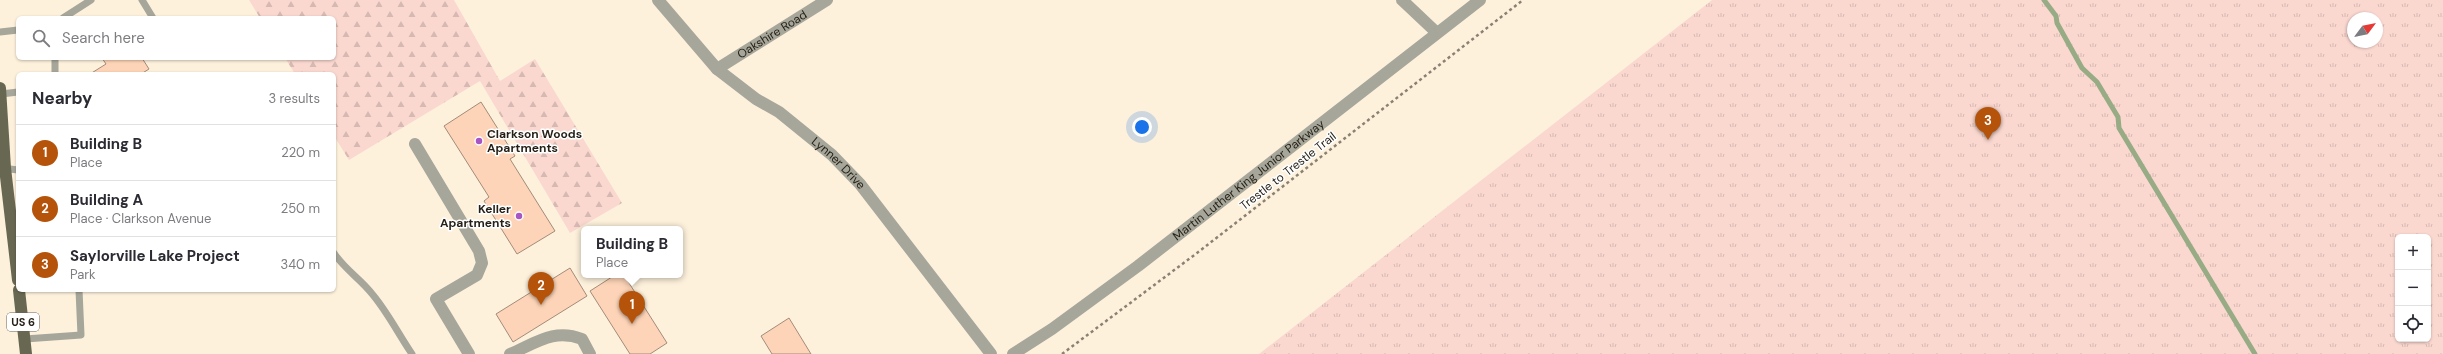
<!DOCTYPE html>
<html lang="en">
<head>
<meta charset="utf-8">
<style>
	body { margin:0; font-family:"DM Sans",sans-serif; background:#f2f2f3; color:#2b2b33 }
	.controls { position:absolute; right:12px; bottom:12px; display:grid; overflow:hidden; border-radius:6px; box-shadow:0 1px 3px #0004 }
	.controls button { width:36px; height:36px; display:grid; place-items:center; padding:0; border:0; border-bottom:1px solid #e1e1e2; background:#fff; color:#2b2b33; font:20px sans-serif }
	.compass { position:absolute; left:2347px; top:12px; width:36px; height:36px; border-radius:50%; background:#fff; box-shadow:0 1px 3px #0004; rotate:58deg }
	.you { position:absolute; left:1142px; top:127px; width:14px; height:14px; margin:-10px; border:3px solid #fff; border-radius:50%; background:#1a73e8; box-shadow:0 0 0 6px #1a73e833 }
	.badge { display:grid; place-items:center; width:26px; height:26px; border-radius:50%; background:#b45309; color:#fff; font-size:13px; font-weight:700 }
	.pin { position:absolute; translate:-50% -33px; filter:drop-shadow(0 1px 2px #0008) }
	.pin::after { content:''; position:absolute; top:21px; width:14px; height:12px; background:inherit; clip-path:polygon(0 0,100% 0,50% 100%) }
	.popup { position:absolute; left:581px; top:226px; width:102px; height:52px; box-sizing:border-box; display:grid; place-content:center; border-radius:6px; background:#fff; filter:drop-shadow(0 1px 3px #0005); font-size:13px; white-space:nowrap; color:#7c7c81 }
	.popup b { font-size:15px; color:#2b2b33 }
	.popup::after { content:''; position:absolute; left:50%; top:100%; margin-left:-8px; border:8px solid transparent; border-top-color:#fff }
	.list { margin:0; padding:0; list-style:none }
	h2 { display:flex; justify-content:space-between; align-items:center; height:52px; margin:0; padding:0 16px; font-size:17px }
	h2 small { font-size:13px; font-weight:400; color:#7c7c81 }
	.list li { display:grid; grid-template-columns:26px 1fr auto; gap:12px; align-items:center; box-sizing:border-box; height:56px; padding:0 16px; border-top:1px solid #e1e1e2 }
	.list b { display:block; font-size:15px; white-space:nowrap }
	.list p { margin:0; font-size:13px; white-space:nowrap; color:#7c7c81 }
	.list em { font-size:13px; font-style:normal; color:#7c7c81 }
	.icon { flex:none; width:22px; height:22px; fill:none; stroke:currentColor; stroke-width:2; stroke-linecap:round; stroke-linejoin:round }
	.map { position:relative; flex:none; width:2443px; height:354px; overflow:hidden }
	.search { position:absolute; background:#fff; box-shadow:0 1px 3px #0004; left:16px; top:16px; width:320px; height:44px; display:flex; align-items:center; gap:10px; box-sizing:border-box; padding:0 14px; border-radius:6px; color:#7c7c81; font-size:15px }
	.panel { position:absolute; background:#fff; box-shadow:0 1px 3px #0004; left:16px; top:72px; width:320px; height:220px; border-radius:6px }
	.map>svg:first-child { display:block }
</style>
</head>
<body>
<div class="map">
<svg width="2443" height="354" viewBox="0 0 2443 354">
	<defs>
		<pattern id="forest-firs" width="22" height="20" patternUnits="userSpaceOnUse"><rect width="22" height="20" fill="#fad8d0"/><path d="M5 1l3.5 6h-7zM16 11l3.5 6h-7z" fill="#d6b9b2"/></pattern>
		<pattern id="park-tufts" width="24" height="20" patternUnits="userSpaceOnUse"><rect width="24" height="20" fill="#fad8d0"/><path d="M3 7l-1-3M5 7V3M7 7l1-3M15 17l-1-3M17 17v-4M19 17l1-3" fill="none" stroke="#d6b9b2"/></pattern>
	</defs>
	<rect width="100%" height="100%" fill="#fdf1dc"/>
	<polygon fill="url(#forest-firs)" points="249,0 454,0 500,81 535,59 622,203 570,233 480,81 349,160 334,136 334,74 295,74 285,58 334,58 334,18 260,18"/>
	<path fill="url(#park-tufts)" fill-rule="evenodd" d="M1712 0H2443V354H1259ZM2353 18H2377V42H2353ZM2398 237H2428V339H2398Z"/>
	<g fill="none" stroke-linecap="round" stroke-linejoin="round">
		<polyline stroke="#97ab84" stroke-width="5" points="2044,0 2056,16 2057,23 2082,68 2097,82 2118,117 2119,128 2255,354"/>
	</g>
	<g fill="#fdd4b7" stroke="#a38b7a">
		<polygon points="102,58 142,58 149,69 141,74 90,74 106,64"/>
		<polygon points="481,102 515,156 510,159 555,231 517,254 484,201 489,197 444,126"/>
		<polygon points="570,268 587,296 513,342 496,314"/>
		<polygon points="615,275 624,275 667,343 650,354 630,354 590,291"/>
		<polygon points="789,318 811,354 772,354 761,336"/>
	</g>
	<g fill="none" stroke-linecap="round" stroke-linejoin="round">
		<polyline stroke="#8a8172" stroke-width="2.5" stroke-dasharray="3 3" stroke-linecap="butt" points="1062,354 1197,253 1523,0"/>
		<g stroke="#a6a69a" stroke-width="7">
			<polyline points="142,0 153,18"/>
			<polyline points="63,18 91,0"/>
			<polyline points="0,32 18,30"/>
			<polyline points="55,74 55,58"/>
			<polyline points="1,94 18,92"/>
			<polyline points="2,168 18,170"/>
			<path d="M334 253C344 269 361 279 373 295 388 313 399 335 412 354"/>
			<polyline points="25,339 81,335 79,290"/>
		</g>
		<g stroke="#a6a69a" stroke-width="12">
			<path id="s1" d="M658 0 717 69 756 99 779 112 832 155 860 184 991 354"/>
			<polyline points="1402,0 1437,33"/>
			<path id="s2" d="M717 69 827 0"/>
			<polyline points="415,144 479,251 482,263 477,275 436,299 469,354"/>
			<path d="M510 354C536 343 554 328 582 339L590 354"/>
			<path id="s3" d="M1013 354 1052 329 1138 266 1480 0"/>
		</g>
		<g stroke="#686852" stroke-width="12">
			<polyline points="0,88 5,168 18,280"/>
			<polyline points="19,290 26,354"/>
		</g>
	</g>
	<g fill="#a755c5" stroke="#fff" stroke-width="1.5">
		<circle cx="479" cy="141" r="4"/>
		<circle cx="519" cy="216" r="4"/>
	</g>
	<g text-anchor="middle" stroke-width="3" stroke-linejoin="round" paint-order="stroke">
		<rect fill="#fff" stroke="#66625c" stroke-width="1" x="7" y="313" width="32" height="18" rx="3"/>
		<g font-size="11" font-weight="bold" fill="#251f16">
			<text x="23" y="326">US 6</text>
		</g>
		<g font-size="12" fill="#251f16" stroke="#fff">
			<text dy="4" stroke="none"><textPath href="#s2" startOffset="65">Oakshire Road</textPath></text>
			<text dy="4" stroke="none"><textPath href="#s1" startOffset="245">Lynner Drive</textPath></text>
			<text transform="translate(1288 171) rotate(-38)" y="4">Trestle to Trestle Trail</text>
			<text dy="4" stroke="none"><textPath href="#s3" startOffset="293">Martin Luther King Junior Parkway</textPath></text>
		</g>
		<g font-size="12" font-weight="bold" fill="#251f16" stroke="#fff" text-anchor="start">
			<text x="487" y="138">Clarkson Woods<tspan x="487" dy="14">Apartments</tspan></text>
			<text x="511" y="213" text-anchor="end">Keller<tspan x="511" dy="14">Apartments</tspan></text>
		</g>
	</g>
</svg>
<div class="controls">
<button>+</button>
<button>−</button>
<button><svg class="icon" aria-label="locate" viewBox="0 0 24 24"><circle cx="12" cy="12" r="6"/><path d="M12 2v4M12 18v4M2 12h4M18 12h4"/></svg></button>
</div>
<svg class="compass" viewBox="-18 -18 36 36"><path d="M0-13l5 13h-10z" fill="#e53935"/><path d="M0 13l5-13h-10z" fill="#7c7c81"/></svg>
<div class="you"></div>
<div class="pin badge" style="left:632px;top:324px">1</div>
<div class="popup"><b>Building B</b>Place</div>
<div class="pin badge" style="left:541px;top:305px">2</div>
<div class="pin badge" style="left:1988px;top:140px">3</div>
<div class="search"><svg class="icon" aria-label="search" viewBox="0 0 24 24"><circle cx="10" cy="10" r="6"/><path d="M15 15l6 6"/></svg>Search here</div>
<section class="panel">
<h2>Nearby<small>3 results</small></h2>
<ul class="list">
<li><span class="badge">1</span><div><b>Building B</b><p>Place</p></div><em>220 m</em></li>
<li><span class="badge">2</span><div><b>Building A</b><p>Place · Clarkson Avenue</p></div><em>250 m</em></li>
<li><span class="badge">3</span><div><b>Saylorville Lake Project</b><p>Park</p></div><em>340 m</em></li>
</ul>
</section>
</div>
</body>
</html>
